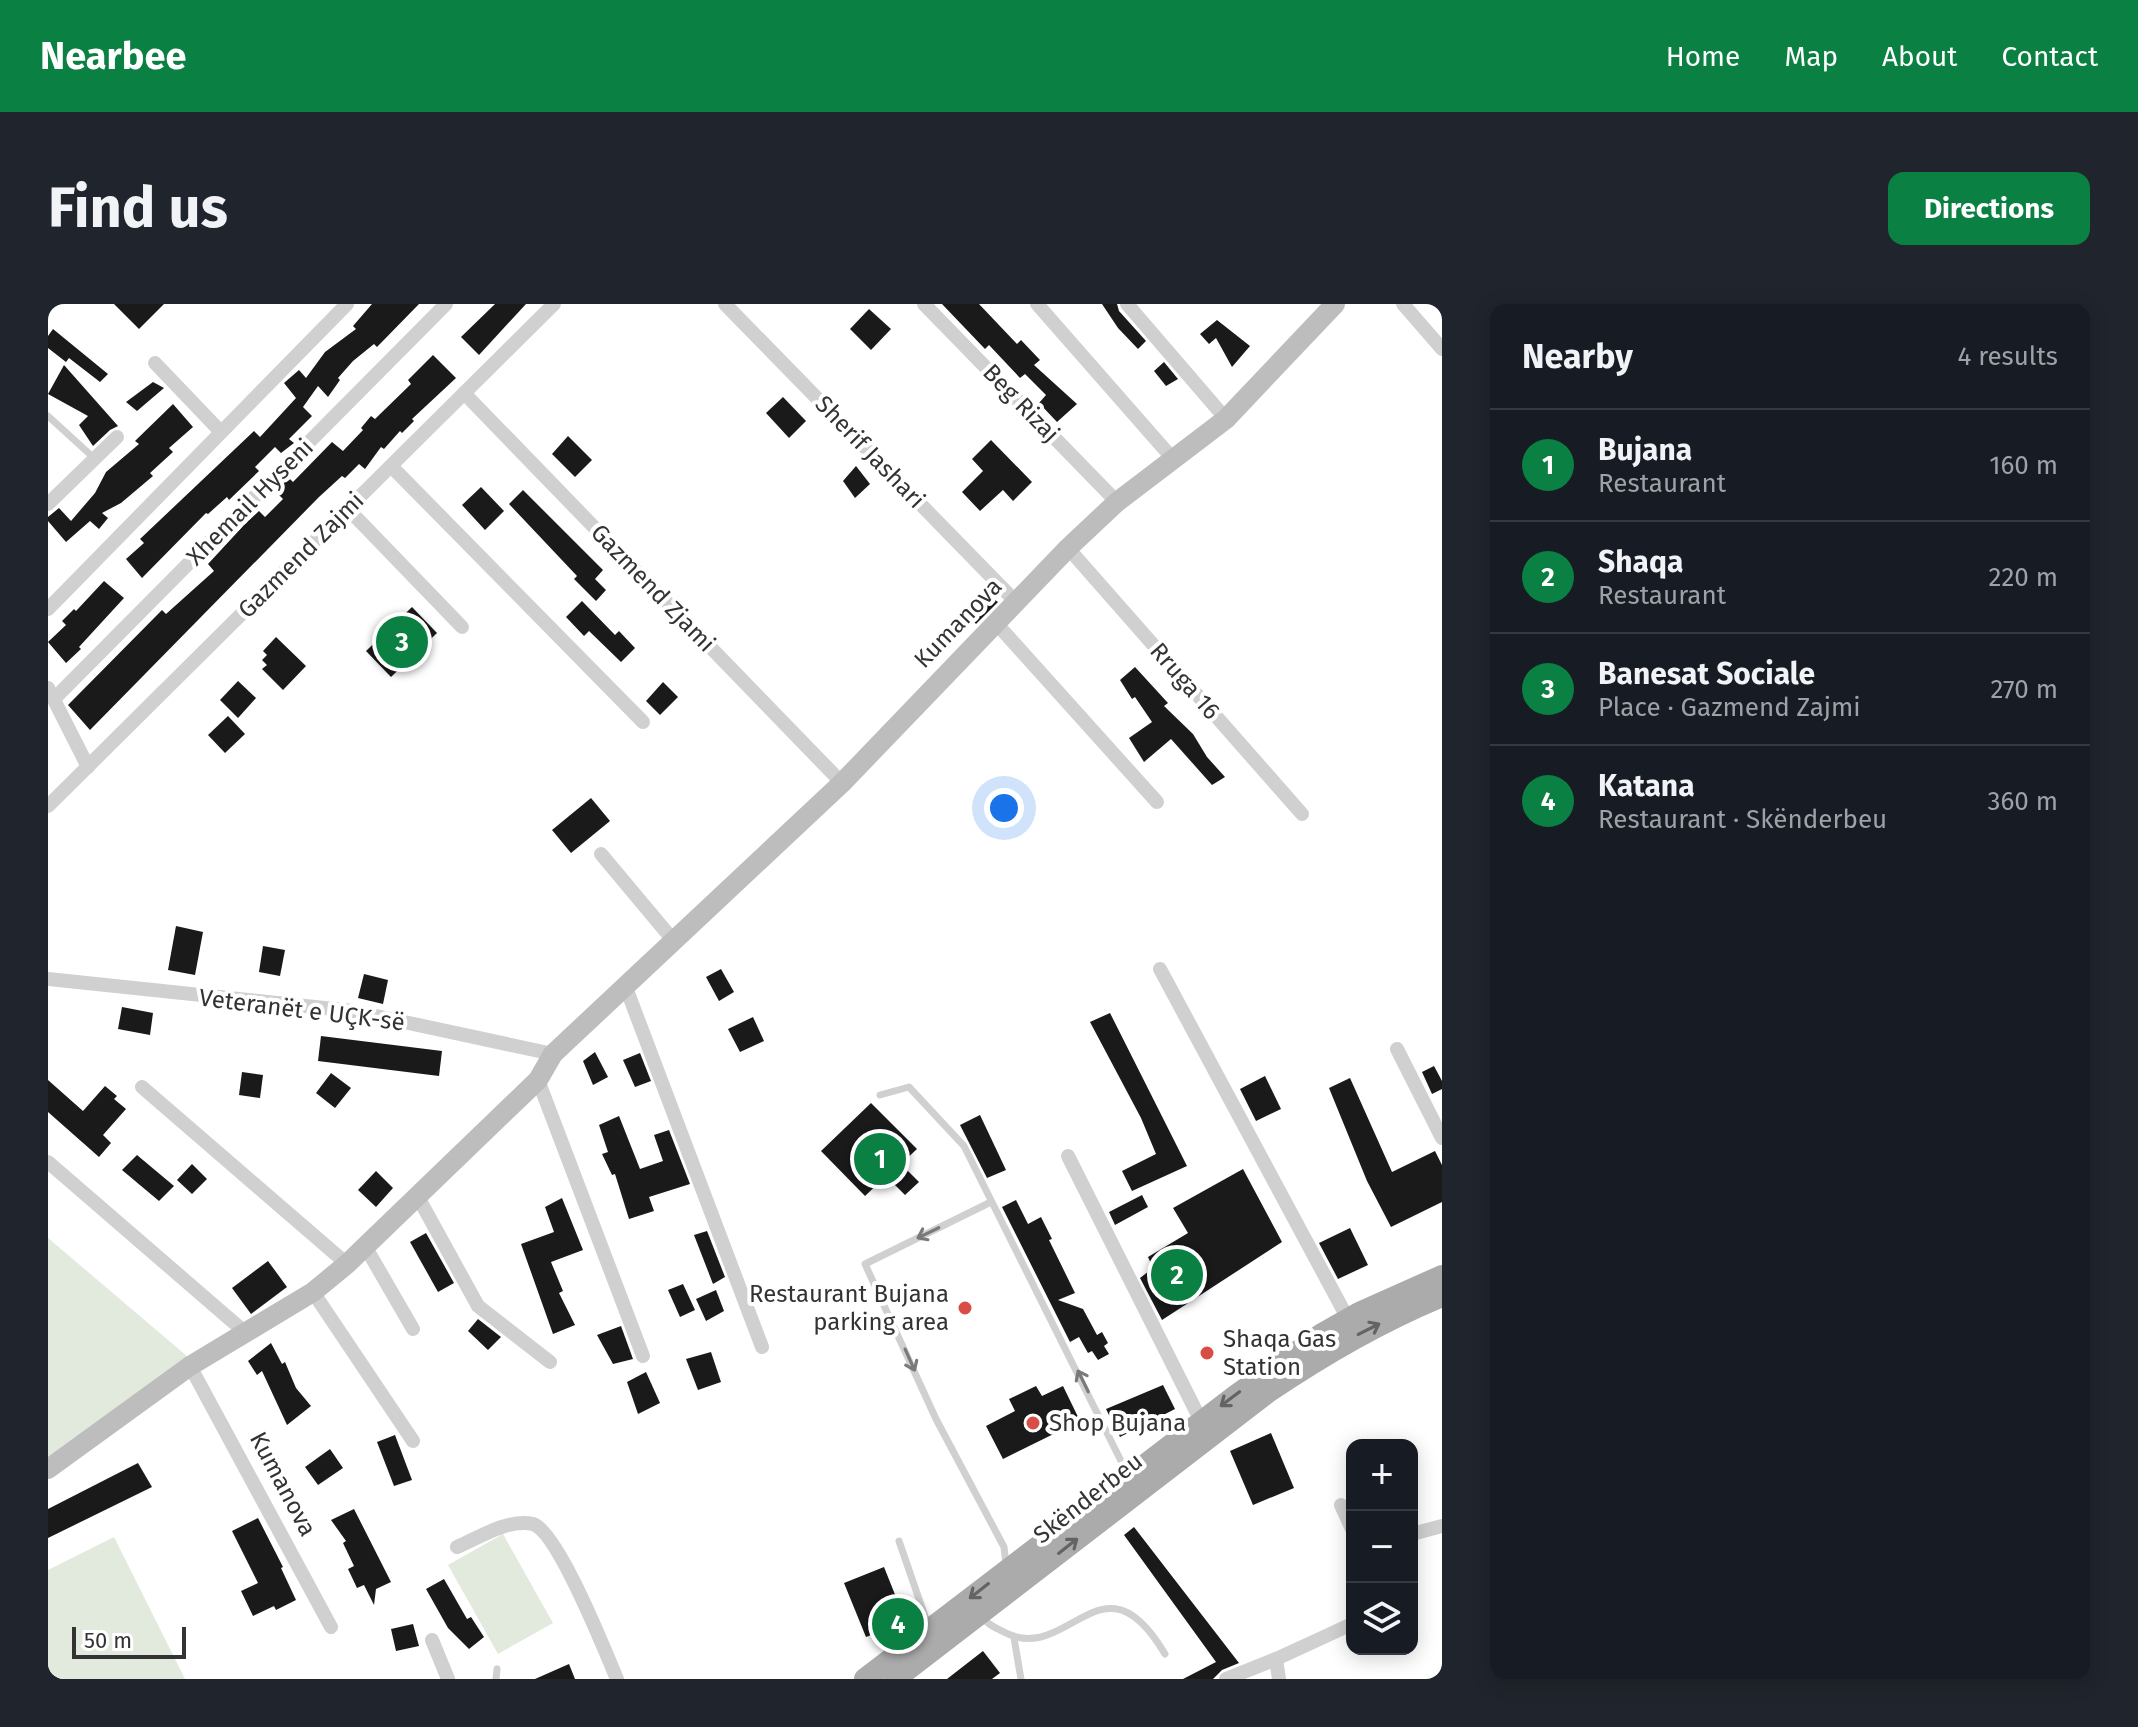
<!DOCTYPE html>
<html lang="en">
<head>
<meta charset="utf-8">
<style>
	body { margin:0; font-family:"Fira Sans",sans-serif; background:#20242c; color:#f1f3f6 }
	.controls { position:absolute; right:24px; bottom:24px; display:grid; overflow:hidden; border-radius:16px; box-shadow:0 4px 20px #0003 }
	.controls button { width:72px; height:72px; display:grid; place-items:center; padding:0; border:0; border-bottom:2px solid #363941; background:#171b24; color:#f1f3f6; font:40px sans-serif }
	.scale { position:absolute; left:24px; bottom:20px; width:114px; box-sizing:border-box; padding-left:8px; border:4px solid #333; border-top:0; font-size:22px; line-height:28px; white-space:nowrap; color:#333; -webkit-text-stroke:6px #fff; paint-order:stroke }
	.you { position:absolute; left:956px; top:504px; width:28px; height:28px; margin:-20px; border:6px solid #fff; border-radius:50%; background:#1a73e8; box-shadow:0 0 0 12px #1a73e833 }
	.badge { display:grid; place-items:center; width:52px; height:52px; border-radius:50%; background:#0b8043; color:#fff; font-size:26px; font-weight:700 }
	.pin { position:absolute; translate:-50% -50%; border:4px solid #fff; box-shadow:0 2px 8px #0006 }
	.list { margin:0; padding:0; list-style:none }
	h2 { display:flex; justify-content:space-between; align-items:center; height:104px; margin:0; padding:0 32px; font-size:34px }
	h2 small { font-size:26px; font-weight:400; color:#9ea1a6 }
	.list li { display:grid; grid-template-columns:52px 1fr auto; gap:24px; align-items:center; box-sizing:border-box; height:112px; padding:0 32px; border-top:2px solid #363941 }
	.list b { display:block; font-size:30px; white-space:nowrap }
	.list p { margin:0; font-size:26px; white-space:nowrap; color:#9ea1a6 }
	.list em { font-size:26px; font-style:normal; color:#9ea1a6 }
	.icon { flex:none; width:44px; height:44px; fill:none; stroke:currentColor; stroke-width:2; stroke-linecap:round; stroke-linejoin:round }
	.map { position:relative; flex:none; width:1394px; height:1375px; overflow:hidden; border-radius:16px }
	header { display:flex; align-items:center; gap:48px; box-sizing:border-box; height:112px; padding:0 40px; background:#0b8043; color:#fff }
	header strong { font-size:38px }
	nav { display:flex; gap:44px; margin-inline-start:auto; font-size:28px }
	.intro { display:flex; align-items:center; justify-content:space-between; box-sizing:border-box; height:192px; padding:0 48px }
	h1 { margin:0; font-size:56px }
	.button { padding:20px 36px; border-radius:16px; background:#0b8043; color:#fff; font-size:28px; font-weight:700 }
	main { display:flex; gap:48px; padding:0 48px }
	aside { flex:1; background:#171b24; border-radius:16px; box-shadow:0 4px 20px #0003 }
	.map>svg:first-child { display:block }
</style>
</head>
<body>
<header>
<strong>Nearbee</strong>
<nav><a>Home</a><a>Map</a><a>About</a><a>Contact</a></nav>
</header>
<div class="intro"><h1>Find us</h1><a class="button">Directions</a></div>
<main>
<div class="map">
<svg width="1394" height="1375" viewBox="0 0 1394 1375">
	<rect width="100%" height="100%" fill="#fff"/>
	<g fill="#e2e9dd">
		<polygon points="0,934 140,1053 0,1153"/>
		<polygon points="455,1230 505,1319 450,1350 400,1261"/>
		<polygon points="66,1233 137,1375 0,1375 0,1266"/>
	</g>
	<g fill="#1a1a1a">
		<polygon points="66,0 116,0 91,25"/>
		<polygon points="324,0 371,0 329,43 326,40 305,57 290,74 292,76 280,93 270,82 255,103 264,112 241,135 246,139 233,149 227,143 207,163 211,167 181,196 179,193 160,210 158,209 94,274 78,255 96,239 92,235 206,127 212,133 248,94 236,79 251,66 258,74 277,48 308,25 305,22"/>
		<polygon points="447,0 478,0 431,51 413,33"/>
		<polygon points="894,0 931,0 969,40 973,36 992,56 986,61 1029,100 1009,118 991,99 998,91 977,70 972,74 941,41 937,45"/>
		<polygon points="1054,0 1069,0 1071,7 1098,37 1090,45 1070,24"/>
		<polygon points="821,5 843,25 823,46 802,25"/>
		<polygon points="1169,16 1202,42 1184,63 1168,34 1161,40 1152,30"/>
		<polygon points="5,25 60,70 52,78 21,54 18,58 0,44 0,32"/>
		<polygon points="385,51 408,74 364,115 366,117 354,129 352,127 336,145 333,143 317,165 311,160 297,174 294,172 271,193 42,426 20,401 114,306 118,310 166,267 160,260 197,220 211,207 217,213 235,195 227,187 240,173 245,178 284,138 295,147 315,126 313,124 323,112 327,115 363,80 360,76"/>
		<polygon points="1116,58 1130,75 1118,82 1106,67"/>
		<polygon points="16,61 70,122 62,126 45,142 31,121 40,112 0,90"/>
		<polygon points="105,78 116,84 89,107 78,98"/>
		<polygon points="735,93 758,117 741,134 718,109"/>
		<polygon points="125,100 145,123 121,144 125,148 102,169 105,172 73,199 54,209 60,214 51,225 42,217 18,238 0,217 0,213 11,204 23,217 47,189 58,168 91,140 87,137"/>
		<polygon points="520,132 544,156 527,173 504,150"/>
		<polygon points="943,136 984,178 965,197 955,186 932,207 914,188 935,167 924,155"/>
		<polygon points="808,162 822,180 807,194 795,177"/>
		<polygon points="433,183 456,207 437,226 414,201"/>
		<polygon points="475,186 555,266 547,275 558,286 548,297 526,275 529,272 461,200"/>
		<polygon points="56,277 76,294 31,343 33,345 18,359 0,338 18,321 14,317 26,305 28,307"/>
		<polygon points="935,288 950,298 928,320 918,308"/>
		<polygon points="534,297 567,331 571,327 587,344 573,358 541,327 536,332 518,313"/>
		<polygon points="364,303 389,329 343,373 318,347"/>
		<polygon points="228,333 258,362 235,386 214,365 219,361 214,356 219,351 215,347"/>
		<polygon points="1087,363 1120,399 1116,402 1145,430 1159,453 1177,473 1164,481 1123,435 1096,458 1081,434 1104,418 1087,393 1084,395 1072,376"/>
		<polygon points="190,377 208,394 190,414 172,396"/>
		<polygon points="615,378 630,393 612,411 598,397"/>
		<polygon points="180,412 197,430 177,449 160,431"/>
		<polygon points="543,494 562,517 523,549 504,526"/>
		<polygon points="128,622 155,628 147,671 120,666"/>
		<polygon points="215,642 237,646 232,672 211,668"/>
		<polygon points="673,665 686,688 671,697 658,673"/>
		<polygon points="316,670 340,676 335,700 310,694"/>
		<polygon points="74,703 105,709 102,731 70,725"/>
		<polygon points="1062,709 1139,862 1084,887 1074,867 1108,850 1093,814 1042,718"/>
		<polygon points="705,713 716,737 692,748 680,725"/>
		<polygon points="273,732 394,747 391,772 270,757"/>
		<polygon points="547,748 560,773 545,781 535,757"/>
		<polygon points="592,749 603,777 587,783 575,756"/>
		<polygon points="1386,762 1394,777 1394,785 1384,790 1374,768"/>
		<polygon points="194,768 215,771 212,794 191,791"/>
		<polygon points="283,769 303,784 287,804 268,789"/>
		<polygon points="1217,772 1233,805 1208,817 1192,785"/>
		<polygon points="1302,774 1344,868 1387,847 1394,861 1394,898 1343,923 1319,877 1281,784"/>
		<polygon points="0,776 35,807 57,782 69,792 66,795 78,805 55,831 63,839 51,853 0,808"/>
		<polygon points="823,799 869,845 853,860 871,878 857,891 838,872 817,892 773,847"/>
		<polygon points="932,811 958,866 939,874 912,821"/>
		<polygon points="571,812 592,865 615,857 606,831 621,826 642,880 601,893 606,907 581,915 567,870 564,871 554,850 560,848 551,821"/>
		<polygon points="89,851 126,882 111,897 74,866"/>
		<polygon points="144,860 159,875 144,890 129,876"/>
		<polygon points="1195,865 1234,938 1114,1016 1092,974 1105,964 1100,953 1140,929 1125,904"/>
		<polygon points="328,867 345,884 328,903 310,886"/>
		<polygon points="1094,891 1100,903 1067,921 1061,908"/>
		<polygon points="514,894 535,946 503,958 515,987 511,989 527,1021 505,1030 473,940 506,928 497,903"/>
		<polygon points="968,896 980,920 993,913 1004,935 1001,936 1027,989 1010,996 1035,1005 1049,1031 1054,1028 1060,1039 1056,1042 1061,1050 1050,1056 1044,1047 1040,1049 1031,1033 1022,1038 954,903"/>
		<polygon points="1302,924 1320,961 1290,975 1271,939"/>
		<polygon points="659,927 677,973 665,980 646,931"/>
		<polygon points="378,929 406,979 390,988 362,938"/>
		<polygon points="220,957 239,983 203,1010 184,984"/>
		<polygon points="635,980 647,1006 632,1013 620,986"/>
		<polygon points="668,986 676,1007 658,1017 648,995"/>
		<polygon points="430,1015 453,1033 440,1046 420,1027"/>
		<polygon points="573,1022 585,1055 565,1060 549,1031"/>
		<polygon points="223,1039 234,1060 237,1058 248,1084 263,1102 239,1121 214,1067 209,1071 200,1057"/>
		<polygon points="663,1048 673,1078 650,1086 638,1055"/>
		<polygon points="598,1068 612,1099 590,1110 579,1078"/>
		<polygon points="1115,1081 1127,1105 1072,1133 1058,1105"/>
		<polygon points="988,1082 994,1092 1015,1082 1032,1117 955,1155 938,1122 967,1107 961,1095"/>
		<polygon points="1223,1129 1246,1184 1205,1201 1182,1147"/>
		<polygon points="347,1131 364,1176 346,1182 329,1138"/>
		<polygon points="282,1145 295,1164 270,1181 257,1163"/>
		<polygon points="90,1159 104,1183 0,1234 0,1205"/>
		<polygon points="306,1205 343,1278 328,1285 326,1301 316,1281 309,1284 300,1265 306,1262 295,1239 298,1237 283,1216"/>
		<polygon points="210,1214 235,1263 233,1264 248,1296 228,1306 226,1302 205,1312 193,1287 210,1279 184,1227"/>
		<polygon points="1086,1223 1191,1359 1174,1366 1165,1375 1135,1375 1168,1358 1076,1231"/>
		<polygon points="836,1263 858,1318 818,1333 796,1279"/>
		<polygon points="396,1275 419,1315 423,1313 436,1333 421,1345 400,1324 378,1285"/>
		<polygon points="365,1320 371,1342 348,1347 343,1325"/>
		<polygon points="935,1347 952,1369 944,1375 899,1375"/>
		<polygon points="521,1360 527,1375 487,1375"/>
	</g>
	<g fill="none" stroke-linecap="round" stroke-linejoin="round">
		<g stroke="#d0d0d0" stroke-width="7">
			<polyline points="0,112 46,154"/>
			<polyline points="832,791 861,783 916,842 1080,1171"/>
			<polyline points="943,898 817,960 888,1115 956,1243 958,1261"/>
			<polyline points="851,1237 881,1324"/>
			<path d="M934 1313C939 1320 946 1323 954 1327 1020 1365 1053 1242 1117 1350"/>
			<polyline points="966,1334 973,1375"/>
			<polyline points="448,1375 449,1365"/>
		</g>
		<g stroke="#d0d0d0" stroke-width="14">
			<polyline points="677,0 967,297"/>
			<polyline points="876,0 1069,198"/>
			<polyline points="989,0 1125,155"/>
			<polyline points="1079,0 1178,115"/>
			<polyline points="1355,0 1394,45"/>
			<polyline points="107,59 172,127"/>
			<polyline points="416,89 794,479"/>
			<polyline points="343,162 595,418"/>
			<polyline points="0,200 69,133"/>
			<polyline points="299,204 414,323"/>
			<polyline points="1020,244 1254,510"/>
			<polyline points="0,305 299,0"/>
			<polyline points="947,318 1109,498"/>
			<polyline points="0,384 40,463"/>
			<polyline points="6,395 398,0"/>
			<polyline points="0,502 506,0"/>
			<polyline points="553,550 625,636"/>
			<polyline points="1112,665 1300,1015"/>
			<polyline points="0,675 305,707 505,750"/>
			<polyline points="577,681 714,1043"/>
			<polyline points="1349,745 1394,834"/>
			<polyline points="490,776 595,1052"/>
			<polyline points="94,783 299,960"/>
			<polyline points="1020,852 1153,1117"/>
			<polyline points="0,858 199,1030"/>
			<polyline points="370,893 430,1002 502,1058"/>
			<polyline points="317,942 365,1025"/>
			<polyline points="265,988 365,1137"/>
			<polyline points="142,1062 283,1323"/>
			<polyline points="1293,1201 1304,1225"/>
			<polyline points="1364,1230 1394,1222"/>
			<path d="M409 1243C430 1234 461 1214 485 1220 510 1228 557 1347 569 1375"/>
			<polyline points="384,1336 400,1375"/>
			<polyline points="1228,1355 1231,1375"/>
			<polyline points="1178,1375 1228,1355 1304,1320"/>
		</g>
		<polyline stroke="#bdbdbd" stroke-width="20" points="0,1165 142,1062 265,988 299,960 490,776 505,750 794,479 1020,244 1069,198 1178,115 1287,0"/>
		<g stroke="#ababab" stroke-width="22">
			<polyline points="817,1375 1186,1093 1274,1030 1311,1009 1394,972"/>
			<path d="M847 1375 1220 1088C1276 1050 1331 1018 1394 992"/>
		</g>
	</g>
	<defs><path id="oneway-shaft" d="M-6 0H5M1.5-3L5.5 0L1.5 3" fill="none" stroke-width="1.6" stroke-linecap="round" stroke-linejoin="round" transform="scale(2)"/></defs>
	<g stroke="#7a7a7a">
		<use href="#oneway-shaft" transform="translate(880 929) rotate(154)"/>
		<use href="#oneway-shaft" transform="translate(862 1056) rotate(66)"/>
		<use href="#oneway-shaft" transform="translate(1035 1077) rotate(-116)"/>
	</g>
	<g stroke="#636363">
		<use href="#oneway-shaft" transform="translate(1321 1025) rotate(-27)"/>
		<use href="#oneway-shaft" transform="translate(1182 1095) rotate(143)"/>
		<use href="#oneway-shaft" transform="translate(1020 1242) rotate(-38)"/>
		<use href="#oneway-shaft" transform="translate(931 1287) rotate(142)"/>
	</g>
	<g fill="#d84e47" stroke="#fff" stroke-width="3">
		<circle cx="917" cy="1004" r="8"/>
		<circle cx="1159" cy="1049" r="8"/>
		<circle cx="985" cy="1119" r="8"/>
	</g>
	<g text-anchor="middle" stroke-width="8" stroke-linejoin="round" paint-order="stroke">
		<g font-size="24" fill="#333" stroke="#fff">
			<text transform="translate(973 99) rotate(46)" y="8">Beg Rizaj</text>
			<text transform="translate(822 148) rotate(46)" y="8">Sherif Jashari</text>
			<text transform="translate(202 198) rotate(-45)" y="8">Xhemail Hyseni</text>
			<text transform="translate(253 251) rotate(-45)" y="8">Gazmend Zajmi</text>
			<text transform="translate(605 284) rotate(46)" y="8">Gazmend Zjami</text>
			<text transform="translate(910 319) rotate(-46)" y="8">Kumanova</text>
			<text transform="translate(1137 377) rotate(49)" y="8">Rruga 16</text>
			<text transform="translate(254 706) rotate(7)" y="8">Veteranët e UÇK-së</text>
			<text transform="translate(235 1180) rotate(62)" y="8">Kumanova</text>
			<text transform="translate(1040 1194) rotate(-38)" y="8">Skënderbeu</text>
		</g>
		<g font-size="24" fill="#333" stroke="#fff" text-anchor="start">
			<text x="901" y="998" text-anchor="end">Restaurant Bujana<tspan x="901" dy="28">parking area</tspan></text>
			<text x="1175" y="1043">Shaqa Gas<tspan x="1175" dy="28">Station</tspan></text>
			<text x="1001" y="1127">Shop Bujana</text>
		</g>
	</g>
</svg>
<div class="controls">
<button>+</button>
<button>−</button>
<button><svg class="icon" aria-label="layers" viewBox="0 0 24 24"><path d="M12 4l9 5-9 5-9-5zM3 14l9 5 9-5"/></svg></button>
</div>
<div class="scale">50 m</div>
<div class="you"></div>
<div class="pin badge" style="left:832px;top:855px">1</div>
<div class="pin badge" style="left:1129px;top:971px">2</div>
<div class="pin badge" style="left:354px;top:338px">3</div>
<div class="pin badge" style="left:850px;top:1320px">4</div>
</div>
<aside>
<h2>Nearby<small>4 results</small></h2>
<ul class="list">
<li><span class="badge">1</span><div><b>Bujana</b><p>Restaurant</p></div><em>160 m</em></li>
<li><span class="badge">2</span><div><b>Shaqa</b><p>Restaurant</p></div><em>220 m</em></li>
<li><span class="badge">3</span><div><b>Banesat Sociale</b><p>Place · Gazmend Zajmi</p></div><em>270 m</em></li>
<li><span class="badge">4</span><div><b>Katana</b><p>Restaurant · Skënderbeu</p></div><em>360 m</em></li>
</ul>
</aside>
</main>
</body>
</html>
